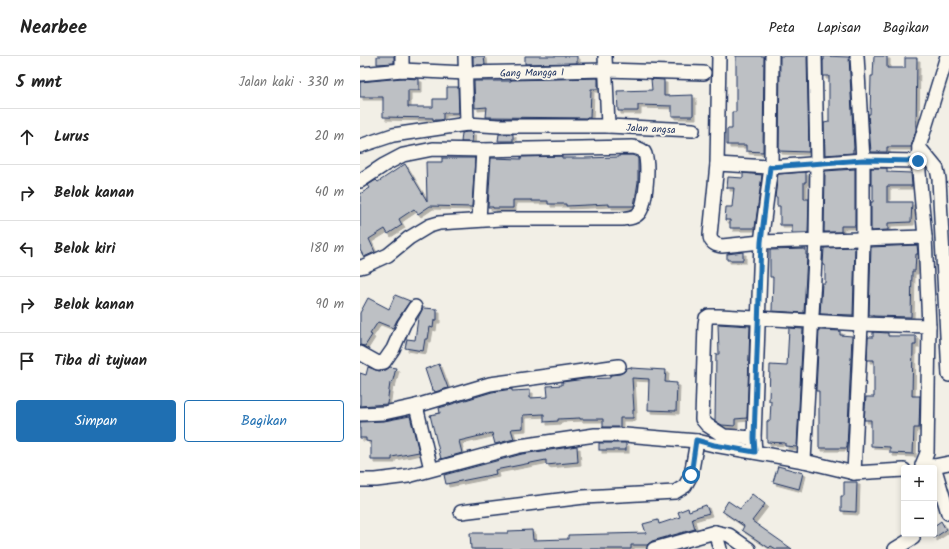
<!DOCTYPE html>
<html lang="id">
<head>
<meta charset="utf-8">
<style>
	body { margin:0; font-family:Kalam,sans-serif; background:#f6f6f6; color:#222 }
	.controls { position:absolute; right:12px; bottom:12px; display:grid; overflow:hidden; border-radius:4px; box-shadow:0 2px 6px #0003 }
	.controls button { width:36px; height:36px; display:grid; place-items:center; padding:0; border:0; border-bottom:1px solid #e0e0e0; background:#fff; color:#222; font:20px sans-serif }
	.stop { position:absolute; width:12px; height:12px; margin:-9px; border:3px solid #1f6fb2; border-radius:50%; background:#fff }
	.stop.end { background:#1f6fb2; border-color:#fff; box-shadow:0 1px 4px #0008 }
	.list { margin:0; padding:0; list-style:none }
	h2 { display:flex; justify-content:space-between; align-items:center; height:52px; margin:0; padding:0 16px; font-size:17px }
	h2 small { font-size:13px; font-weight:400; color:#767676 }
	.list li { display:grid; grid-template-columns:26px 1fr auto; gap:12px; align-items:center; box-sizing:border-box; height:56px; padding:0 16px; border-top:1px solid #e0e0e0 }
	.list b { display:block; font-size:15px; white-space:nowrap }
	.list em { font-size:13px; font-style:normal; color:#767676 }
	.actions { display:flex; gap:8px; padding:12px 16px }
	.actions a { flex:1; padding:9px 0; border:1px solid #1f6fb2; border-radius:4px; text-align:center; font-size:14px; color:#1f6fb2 }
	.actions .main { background:#1f6fb2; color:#fff }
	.icon { flex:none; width:22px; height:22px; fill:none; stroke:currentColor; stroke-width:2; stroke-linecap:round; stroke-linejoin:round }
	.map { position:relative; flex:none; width:589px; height:493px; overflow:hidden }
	header { display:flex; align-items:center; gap:24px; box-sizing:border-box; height:56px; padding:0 20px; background:#fff; border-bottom:1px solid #e0e0e0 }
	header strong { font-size:19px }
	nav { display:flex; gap:22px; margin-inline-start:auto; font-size:14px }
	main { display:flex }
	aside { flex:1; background:#fff }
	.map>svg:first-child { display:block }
</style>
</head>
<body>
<header>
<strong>Nearbee</strong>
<nav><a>Peta</a><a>Lapisan</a><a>Bagikan</a></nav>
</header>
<main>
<aside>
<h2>5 mnt<small>Jalan kaki · 330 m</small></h2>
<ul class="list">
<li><svg class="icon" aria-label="ahead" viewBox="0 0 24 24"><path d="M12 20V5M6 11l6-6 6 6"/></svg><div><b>Lurus</b></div><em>20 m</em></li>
<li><svg class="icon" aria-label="right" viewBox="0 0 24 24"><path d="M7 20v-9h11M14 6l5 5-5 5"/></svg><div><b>Belok kanan</b></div><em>40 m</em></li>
<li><svg class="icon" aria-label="left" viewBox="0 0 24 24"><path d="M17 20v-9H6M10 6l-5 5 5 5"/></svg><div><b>Belok kiri</b></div><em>180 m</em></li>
<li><svg class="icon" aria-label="right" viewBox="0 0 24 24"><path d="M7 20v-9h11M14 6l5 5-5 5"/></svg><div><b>Belok kanan</b></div><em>90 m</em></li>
<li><svg class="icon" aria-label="arrive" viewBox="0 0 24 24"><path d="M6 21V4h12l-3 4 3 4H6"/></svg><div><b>Tiba di tujuan</b></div></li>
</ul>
<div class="actions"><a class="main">Simpan</a><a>Bagikan</a></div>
</aside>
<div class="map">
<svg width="589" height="493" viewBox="0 0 589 493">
	<defs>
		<filter id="shadow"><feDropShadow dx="3" dy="3" stdDeviation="0" flood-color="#0004"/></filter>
	</defs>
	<rect width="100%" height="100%" fill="#f2efe6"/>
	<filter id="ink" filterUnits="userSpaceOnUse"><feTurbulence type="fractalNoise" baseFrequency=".025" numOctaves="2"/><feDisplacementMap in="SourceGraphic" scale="8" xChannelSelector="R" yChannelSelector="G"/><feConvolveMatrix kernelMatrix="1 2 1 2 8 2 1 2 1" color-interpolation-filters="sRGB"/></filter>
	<g filter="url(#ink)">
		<g fill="#bdc0c4" stroke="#1b2f5e" filter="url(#shadow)">
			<polygon points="17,0 34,0 34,7 17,8"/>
			<polygon points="113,0 124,0 125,9 113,9"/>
			<polygon points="165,0 217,0 217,7 165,8"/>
			<polygon points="376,0 404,0 403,96 386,95 386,89 367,89 367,73 372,73 372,56 376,56"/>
			<polygon points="420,0 447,0 449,96 419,95"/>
			<polygon points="464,0 489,1 494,93 493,93 493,97 465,99 464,67 469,66 469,20 463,20 463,4 464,4"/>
			<polygon points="514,0 527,0 527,12 545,12 545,2 557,2 556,74 551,91 527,91 527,96 511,96 508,58 510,58 511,20 513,20"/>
			<polygon points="42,22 59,23 59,34 48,34 48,51 73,51 73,43 87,43 87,31 98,31 99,57 83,57 83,63 81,64 73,64 73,62 23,61 23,41 0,41 0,26"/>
			<polygon points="238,22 238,33 231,33 230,62 126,61 127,51 115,52 114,25 151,25 151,24"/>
			<polygon points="291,23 304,24 304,40 333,39 333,60 312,60 312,50 278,49 278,55 258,55 257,35 292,34"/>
			<polygon points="107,76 113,76 112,86 101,86 102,77"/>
			<polygon points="139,78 153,78 153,85 138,85"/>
			<polygon points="259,99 272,99 277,101 278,103 278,126 274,150 249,150 249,148 206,150 206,148 188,148 188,145 172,145 172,144 153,144 153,152 133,152 133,151 128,151 131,102 161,103 161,101 202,100 202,102 224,102 259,101"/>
			<polygon points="82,102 115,102 112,151 70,150 58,158 54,153 39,163 42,169 28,178 25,173 9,183 15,196 4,201 0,194 0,138 10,132 8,129 16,124 18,126 45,108 67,145 66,106 82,106"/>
			<polygon points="511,112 527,112 527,116 551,117 552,130 527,130 527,146 552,146 551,166 528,167 528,174 511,175 511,146 513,146 513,129 511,129"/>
			<polygon points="495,113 495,170 481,170 481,176 464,176 465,115"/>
			<polygon points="446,116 446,126 444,126 444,143 449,143 448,177 432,177 432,169 420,169 420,150 417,150 417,141 415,141 418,118"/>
			<polygon points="383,117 402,119 395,172 370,172 370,164 365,164 366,151 372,151 374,132 367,132 368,121 383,122"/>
			<polygon points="557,189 558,198 556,198 555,215 552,215 551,261 513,260 513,259 509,259 511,191"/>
			<polygon points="495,191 493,259 460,258 462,227 465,227 465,209 463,209 464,192"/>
			<polygon points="446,193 446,199 447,199 444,257 412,255 413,221 410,221 410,194"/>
			<polygon points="383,196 383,204 367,204 367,198"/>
			<polygon points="35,239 50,245 37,264 33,272 18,266 10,278 12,279 5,290 0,289 0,257 8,242 29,253"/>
			<polygon points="63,252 77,253 77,264 74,264 73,272 70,271 68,283 65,283 63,295 45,292 47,283 55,284 58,262"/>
			<polygon points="358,268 390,270 387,362 375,363 375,370 362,369 355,365 356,298 359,298"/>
			<polygon points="429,272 443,273 437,391 425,390 425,387 407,386 407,365 410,365 411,345 409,345 410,309 427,310"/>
			<polygon points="459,274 480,275 480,279 492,280 487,392 459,392 459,335 456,335"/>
			<polygon points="513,276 528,277 528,280 556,280 556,289 553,289 552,340 560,340 559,372 554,372 553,398 530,397 530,391 511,390 511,364 504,364 506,341 514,341 514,304 507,304 508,281 513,281"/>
			<polygon points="79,308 88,332 75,336 74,334 72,334 65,313"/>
			<polygon points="8,311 19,315 26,314 30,311 36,312 32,328 30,327 27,348 0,350 0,317 6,319"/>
			<polygon points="271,311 271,312 306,314 305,326 317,327 316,355 288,354 289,323 272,322 274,354 273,354 273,362 260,362 260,371 243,371 243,363 220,363 220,362 198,363 198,365 184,366 184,358 163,359 163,372 151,373 154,383 135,388 132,377 99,385 102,397 81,403 70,359 80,357 79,352 132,336 152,333 152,335 170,334 170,342 188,341 187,330 202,329 202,326 225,323 250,322 250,319 260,318 264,316 267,312"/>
			<polygon points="50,360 59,396 32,401 32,404 11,404 11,386 6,385 6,382 0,382 0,366 24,365"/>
			<rect x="239" y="387" width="27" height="7"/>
			<polygon points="217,390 218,406 186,409 186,404 135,414 136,418 86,428 84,419 162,398"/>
			<polygon points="418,410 443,417 439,433 413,426"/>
			<polygon points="484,426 497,426 496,456 481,455 481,440 484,440"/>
			<polygon points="392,438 405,448 392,465 432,493 416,493 411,490 409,492 382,474 384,470 362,455 368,445 380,453"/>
			<polygon points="346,449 349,457 332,462 335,473 292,485 287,489 271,489 271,493 111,493 110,477 148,477 148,475 172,474 173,484 208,483 208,479 286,477 283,468 298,464 299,468 320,461 318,456 328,452 329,455"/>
			<polygon points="581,465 586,474 574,482 574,470"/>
		</g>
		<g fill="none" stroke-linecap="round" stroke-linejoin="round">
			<g stroke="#1b2f5e" stroke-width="16">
				<g id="street">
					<polyline points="42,0 42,14"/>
					<polyline points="105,0 107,68"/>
					<polyline points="245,0 248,70"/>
					<path d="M359 0 357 108 350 179C350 186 355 189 362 190L401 186 565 181"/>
					<polyline points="587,0 559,91 558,105 565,181 569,270 567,397 562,409 574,410 589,407"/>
					<polyline points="0,18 42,14 106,17 246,14 344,17"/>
					<polyline points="0,90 33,79 107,68 139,70 248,70 333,74"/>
					<polyline points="559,91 577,113 579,123 589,319"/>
					<polyline points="357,108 411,111 503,104 558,105"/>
					<path d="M0 125 24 109 43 99 73 93 123 94 273 91C277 92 282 93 284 96 290 105 286 149 279 157 275 162 268 162 262 163H141L79 167 69 170 49 182 28 199 4 210 0 211"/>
					<polyline points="119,164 123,94"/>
					<polyline points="0,297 18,307 24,306 33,293 44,268 55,251"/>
					<polyline points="56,350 71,413"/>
					<polyline points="0,358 24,357 56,350 130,328 259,310"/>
					<polyline points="394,382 364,380 347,369 342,363 345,268 346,262 349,260 360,260 501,268 569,270"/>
					<polyline points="395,396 394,382 401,186 411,111 412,0"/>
					<polyline points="444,405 456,185 457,108 455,0"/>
					<polyline points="574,410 588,457"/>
					<polyline points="494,417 501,268 503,183 503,104 497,0"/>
					<polyline points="0,424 16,424 48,420 160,390 235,379 265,379 337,385 354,389 444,405 494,417 544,414"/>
					<polyline points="101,456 224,441 315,436 325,430 331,419 337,385"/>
					<polyline points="355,476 360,493"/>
					<polyline points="294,493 355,476 369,479 389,493"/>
					<polyline points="535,493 553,482"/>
				</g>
			</g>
			<use href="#street" stroke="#fbf7ec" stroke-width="13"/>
		</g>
	</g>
	<g fill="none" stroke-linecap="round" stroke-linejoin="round" filter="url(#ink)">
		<polyline stroke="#1f6fb2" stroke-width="5" points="331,419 336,384 354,389 395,396 394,382 401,186 410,111 503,104 558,105"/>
	</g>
	<g text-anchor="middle" stroke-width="3.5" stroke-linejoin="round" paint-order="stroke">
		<g font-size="10" fill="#1b2f5e" stroke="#fbf7ec">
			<text transform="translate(172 16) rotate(-1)" y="4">Gang Mangga 1</text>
			<text transform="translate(291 72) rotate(3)" y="4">Jalan angsa</text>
		</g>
	</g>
</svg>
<div class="controls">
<button>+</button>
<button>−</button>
</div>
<div class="stop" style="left:331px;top:419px"></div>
<div class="stop end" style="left:558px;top:105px"></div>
</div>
</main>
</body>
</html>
